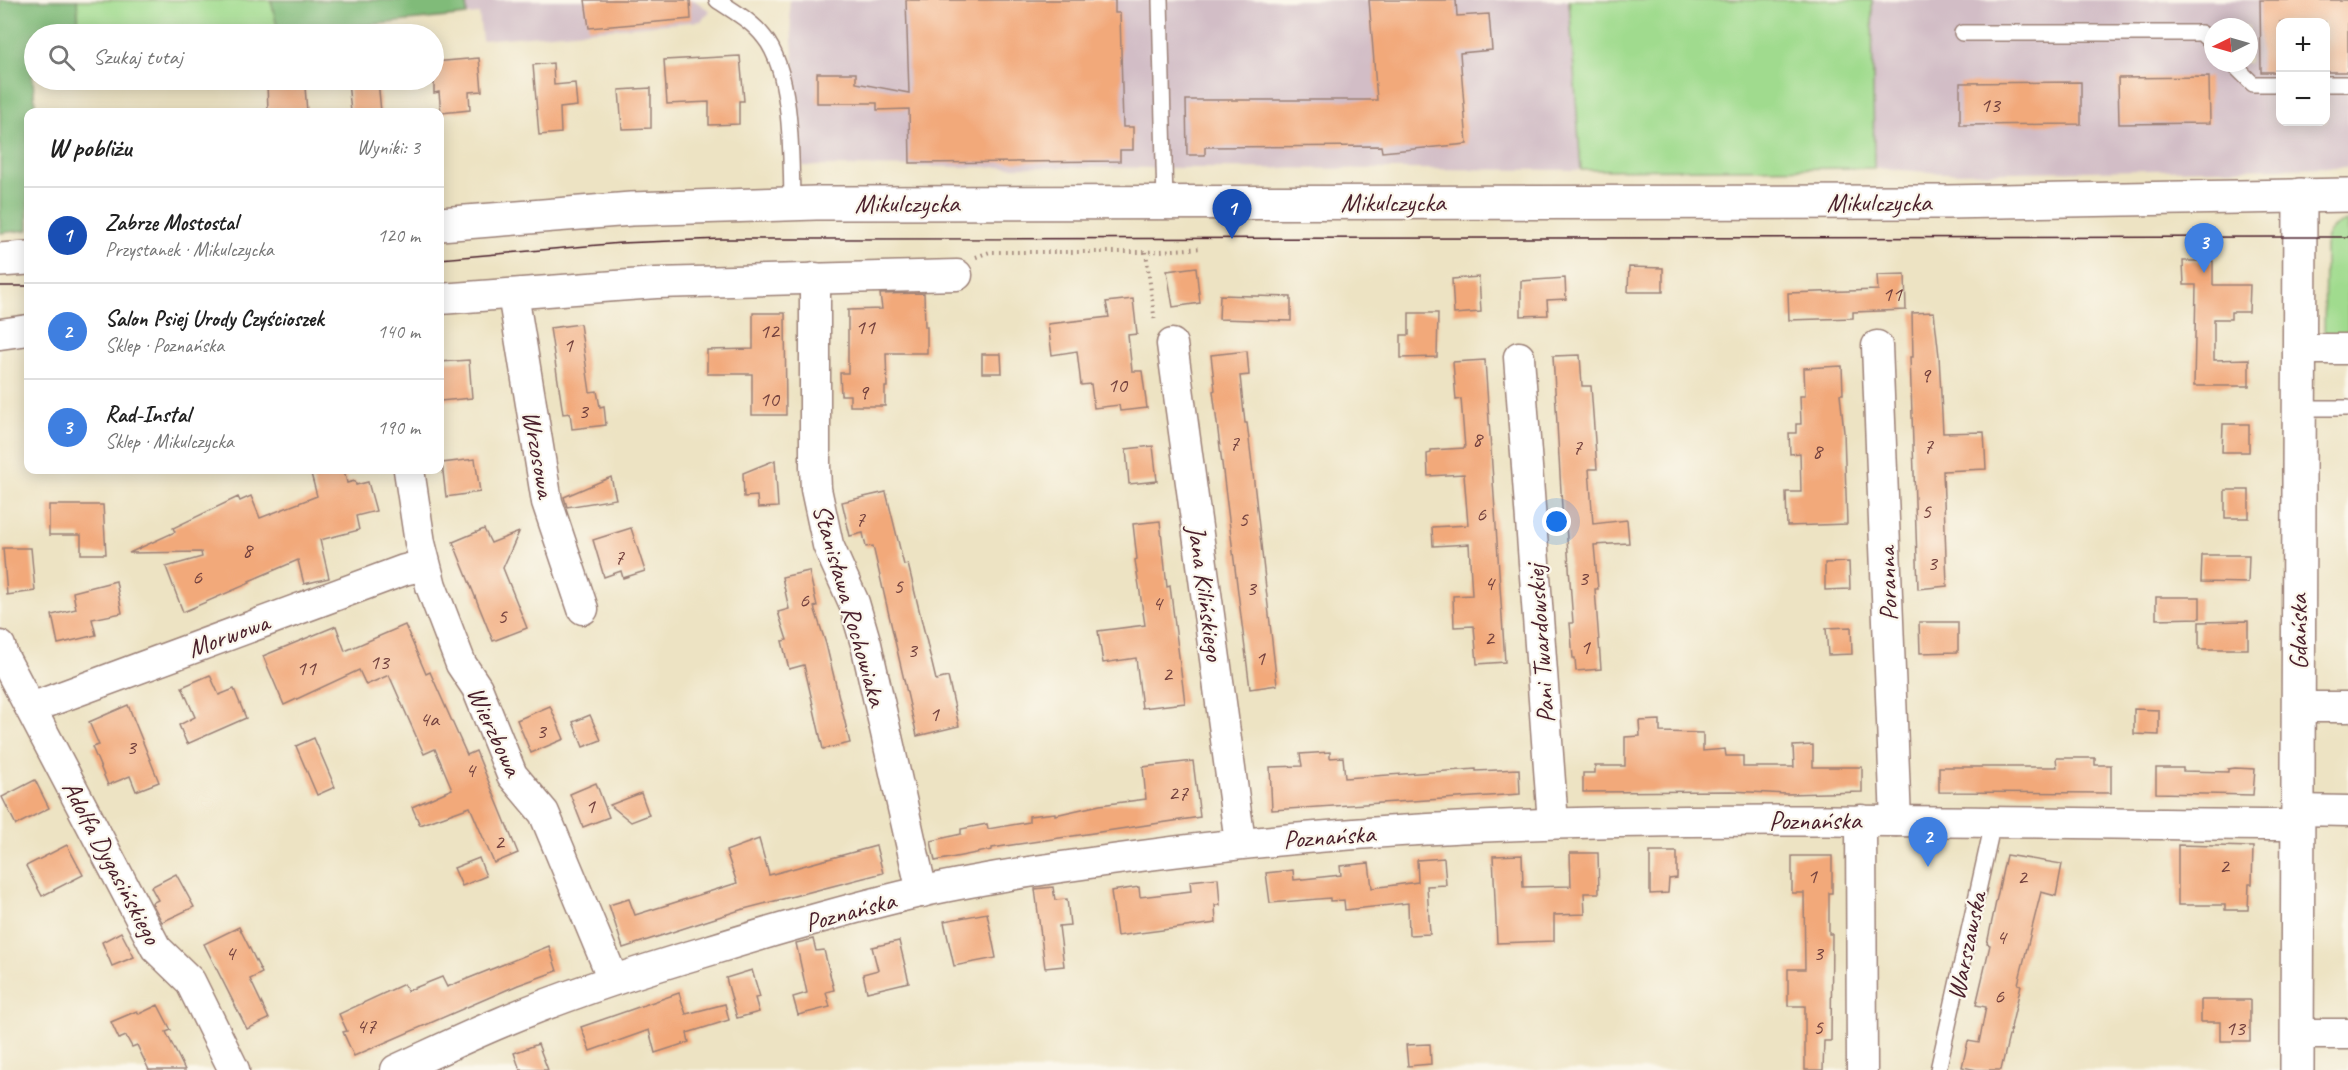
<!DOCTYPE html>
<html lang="pl">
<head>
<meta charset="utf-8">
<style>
	body { margin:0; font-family:Caveat,sans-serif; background:#f6f6f6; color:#222 }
	.controls { position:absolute; right:18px; top:18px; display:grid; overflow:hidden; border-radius:12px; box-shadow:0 3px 15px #0003 }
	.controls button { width:54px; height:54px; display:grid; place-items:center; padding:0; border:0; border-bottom:2px solid #e0e0e0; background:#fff; color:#222; font:30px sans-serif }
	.compass { position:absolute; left:2204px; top:18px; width:54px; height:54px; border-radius:50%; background:#fff; box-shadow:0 3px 15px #0003; rotate:265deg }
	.you { position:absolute; left:1557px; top:522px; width:21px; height:21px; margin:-15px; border:4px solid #fff; border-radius:50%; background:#1a73e8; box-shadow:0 0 0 9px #1a73e833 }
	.badge { display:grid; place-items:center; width:39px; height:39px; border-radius:50%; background:#0f766e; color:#fff; font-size:20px; font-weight:700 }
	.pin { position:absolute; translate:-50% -50px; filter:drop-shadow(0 2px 3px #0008) }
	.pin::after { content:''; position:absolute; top:32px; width:21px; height:18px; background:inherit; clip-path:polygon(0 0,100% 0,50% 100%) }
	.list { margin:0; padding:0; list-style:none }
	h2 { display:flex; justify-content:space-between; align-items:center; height:78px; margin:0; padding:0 24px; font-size:26px }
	h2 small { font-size:20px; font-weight:400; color:#767676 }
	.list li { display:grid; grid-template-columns:39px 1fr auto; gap:18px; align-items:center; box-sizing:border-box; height:96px; padding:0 24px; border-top:2px solid #e0e0e0 }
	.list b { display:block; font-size:22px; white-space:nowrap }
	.list p { margin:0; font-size:20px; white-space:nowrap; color:#767676 }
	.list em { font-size:20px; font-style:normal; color:#767676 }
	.icon { flex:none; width:33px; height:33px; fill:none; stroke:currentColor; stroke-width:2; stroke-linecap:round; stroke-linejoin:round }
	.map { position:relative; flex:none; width:2348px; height:1070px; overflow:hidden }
	.search { position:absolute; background:#fff; box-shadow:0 3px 15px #0003; left:24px; top:24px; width:420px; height:66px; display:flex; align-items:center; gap:15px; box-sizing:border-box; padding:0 21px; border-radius:33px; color:#767676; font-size:22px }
	.panel { position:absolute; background:#fff; box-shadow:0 3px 15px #0003; left:24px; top:108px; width:420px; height:366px; border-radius:12px }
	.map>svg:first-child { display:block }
</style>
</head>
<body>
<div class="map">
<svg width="2348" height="1070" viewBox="0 0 2348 1070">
	<rect width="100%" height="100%" fill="#fbf7ec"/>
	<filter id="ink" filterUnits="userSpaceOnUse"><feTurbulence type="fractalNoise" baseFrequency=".0167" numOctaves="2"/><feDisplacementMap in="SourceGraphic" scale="12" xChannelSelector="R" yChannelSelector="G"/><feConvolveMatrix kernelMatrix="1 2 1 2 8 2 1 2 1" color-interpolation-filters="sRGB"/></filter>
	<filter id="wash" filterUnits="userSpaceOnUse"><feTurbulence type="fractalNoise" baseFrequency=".008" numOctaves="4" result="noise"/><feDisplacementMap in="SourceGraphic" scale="24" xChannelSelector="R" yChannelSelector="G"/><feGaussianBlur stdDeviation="1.35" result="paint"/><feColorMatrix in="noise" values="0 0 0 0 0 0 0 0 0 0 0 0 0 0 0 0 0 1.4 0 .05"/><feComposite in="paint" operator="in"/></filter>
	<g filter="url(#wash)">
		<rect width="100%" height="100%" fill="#ede3c3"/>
		<g fill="#d2bdc6" fill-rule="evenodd">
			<polygon points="466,0 694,0 710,11 701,21 482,40 479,14 467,15"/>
			<polygon points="789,0 1569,0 1581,170 802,166"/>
			<path d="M1872 0H2348V167L1942 173 1874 168ZM2280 22H2326V122H2280ZM2213 27H2249V63H2213Z"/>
		</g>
		<g fill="#a0db8e" stroke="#757d5c" stroke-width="1.5">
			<polygon points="77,0 271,0 279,34 79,34"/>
			<polygon points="1569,0 1872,0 1874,168 1581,170"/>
			<path d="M2348 221V348H2324L2325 245C2328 231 2333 224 2348 221Z"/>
		</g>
		<g fill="#80bb79" stroke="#656d52" stroke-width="1.5">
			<polygon points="0,0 77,0 79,34 34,34 34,50 30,50 36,112 28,112 28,230 0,233"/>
			<polygon points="271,0 466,0 467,15 279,34"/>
		</g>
		<g id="blocks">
			<g fill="#f2a97a">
				<polygon points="585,0 690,0 691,19 589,28"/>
				<polygon points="906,0 1115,0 1115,13 1120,13 1123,127 1133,127 1133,150 1120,150 1120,161 910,163 909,109 877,110 877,103 817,103 817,73 856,73 856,83 909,93"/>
				<polygon points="1369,0 1456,0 1457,16 1489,14 1492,50 1460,53 1467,144 1382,152 1381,146 1205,147 1205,155 1187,155 1186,100 1377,100"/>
				<polygon points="2260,0 2348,0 2348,72 2325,72 2325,22 2280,22 2280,72 2261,72"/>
				<polygon points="740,56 744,101 739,101 739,124 709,125 709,102 667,104 664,60"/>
				<polygon points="479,58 482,91 469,92 470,110 441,113 439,92 434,93 434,62"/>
				<polygon points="553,63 554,85 575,83 577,106 560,108 561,133 539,135 533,65"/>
				<polygon points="2209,77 2210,123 2119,124 2118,78"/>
				<polygon points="294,80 294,88 305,87 307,112 268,112 267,82"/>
				<polygon points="378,80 381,112 351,112 348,82"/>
				<polygon points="2081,82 2081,124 1960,125 1960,83"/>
				<polygon points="651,88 651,128 622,129 619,90"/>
				<polygon points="2183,261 2213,261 2213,285 2250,285 2249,312 2231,312 2231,319 2214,319 2214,360 2249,359 2249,386 2194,386 2196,285 2184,285"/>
				<polygon points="1196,267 1200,303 1173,307 1167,271"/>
				<polygon points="1629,267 1663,268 1663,292 1628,292"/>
				<polygon points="1905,274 1906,310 1853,312 1853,318 1789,320 1788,293 1878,290 1877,275"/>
				<polygon points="1479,277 1481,312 1454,314 1452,279"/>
				<polygon points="1565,278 1566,299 1547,300 1548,315 1521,316 1521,281"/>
				<polygon points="924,293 925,327 927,327 927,353 886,353 887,387 885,387 885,406 850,406 850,395 841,395 840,373 848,373 848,310 882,309 880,294"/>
				<polygon points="1220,295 1291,297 1291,321 1219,319"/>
				<polygon points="1133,299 1137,334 1128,335 1132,371 1142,371 1147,408 1120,411 1119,405 1094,408 1091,384 1081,385 1077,351 1052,355 1048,324 1109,317 1106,302"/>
				<polygon points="1934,312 1939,356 1943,433 1984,432 1986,469 1943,471 1947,586 1918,589 1910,357 1913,357 1912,313"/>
				<polygon points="753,313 785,313 786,415 752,415 752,374 707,374 707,350 753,349"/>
				<polygon points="1409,313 1438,313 1437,357 1401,358 1401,335 1409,335"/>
				<polygon points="580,324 590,392 597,391 600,407 604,406 606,425 572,429 570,413 563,414 550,328"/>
				<polygon points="1247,351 1249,375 1240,376 1245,423 1247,423 1251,456 1277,685 1250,689 1213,391 1215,390 1211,355"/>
				<polygon points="982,354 1001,354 1002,373 982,373"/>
				<polygon points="1580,355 1582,386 1591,386 1597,469 1589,469 1593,524 1627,520 1629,543 1594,545 1598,589 1595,589 1601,669 1576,671 1575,658 1573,658 1570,623 1573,623 1566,525 1563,525 1553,356"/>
				<polygon points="469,360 472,398 440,401 440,362"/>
				<polygon points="1485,360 1505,662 1477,664 1474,626 1454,627 1453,596 1472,595 1469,544 1433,546 1432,527 1468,525 1464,474 1428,476 1427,454 1431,453 1431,450 1465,448 1461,399 1456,400 1453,362"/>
				<polygon points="1842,366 1843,394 1840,394 1844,432 1847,524 1787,526 1786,492 1801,492 1800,453 1790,454 1789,433 1796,433 1796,424 1801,424 1800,396 1805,396 1804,368"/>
				<polygon points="2223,424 2249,424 2249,452 2222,452"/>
				<polygon points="1153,446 1157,481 1129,484 1126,449"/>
				<polygon points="475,459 480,492 446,497 442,463"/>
				<polygon points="775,460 778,507 758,508 757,496 744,497 743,473"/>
				<polygon points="310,470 344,470 347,483 355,481 356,485 368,482 376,511 356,516 359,530 320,540 329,578 304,584 298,560 249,581 250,583 183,612 166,567 202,557 201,552 129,553 175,532 173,528 238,497 240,501 251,496 260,518 317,496"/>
				<polygon points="611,477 616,499 567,507 564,497"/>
				<rect x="2225" y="490" width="24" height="28"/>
				<polygon points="886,492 904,565 908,564 936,680 948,677 959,726 917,736 873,546 866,547 863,533 850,536 842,502"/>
				<polygon points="49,505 103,505 106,554 81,554 81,535 49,535"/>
				<polygon points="1160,521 1167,587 1170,586 1185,703 1142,708 1136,658 1103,663 1098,631 1145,625 1135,560 1137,559 1133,524"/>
				<polygon points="631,528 645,571 623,578 621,571 604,577 593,540"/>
				<polygon points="484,529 491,543 519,532 503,568 527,628 493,641 453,542"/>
				<polygon points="3,548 31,548 35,591 7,595"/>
				<polygon points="2202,555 2249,555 2248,583 2201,582"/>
				<polygon points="1849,562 1850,589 1825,590 1825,563"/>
				<polygon points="809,571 817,606 814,607 826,644 850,743 823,749 804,665 789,669 782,641 787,640 778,612 789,609 782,577"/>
				<polygon points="116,581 122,613 92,619 96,635 58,644 52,615 76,609 73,592"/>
				<polygon points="2156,597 2200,597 2200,618 2156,619"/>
				<polygon points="2248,621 2248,649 2199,649 2199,622"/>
				<polygon points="1919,622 1958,622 1958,652 1920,653"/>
				<polygon points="405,625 426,674 430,672 467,755 476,751 518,853 494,863 470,807 420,825 412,807 452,789 435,749 424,754 389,675 366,685 359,670 284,705 263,656 336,626 345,651"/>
				<polygon points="1851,627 1852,654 1828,655 1826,628"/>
				<polygon points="210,675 219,695 234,689 246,718 187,744 179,725 195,717 182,687"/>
				<polygon points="128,705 159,782 136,791 130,776 108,785 92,747 99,745 89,722"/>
				<polygon points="550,706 564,739 531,753 517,720"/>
				<polygon points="2134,709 2159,710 2159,735 2134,734"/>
				<polygon points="590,715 601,740 583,747 573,722"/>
				<polygon points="1660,720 1660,732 1703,733 1703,751 1725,749 1726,756 1743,756 1743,767 1794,767 1793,746 1813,745 1813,767 1862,767 1862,792 1787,794 1732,791 1583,792 1583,773 1595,773 1595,766 1625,766 1625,737 1640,736 1639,721"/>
				<polygon points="314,738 335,787 317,795 296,746"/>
				<polygon points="1330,752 1330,758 1343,757 1345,778 1476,769 1476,771 1519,769 1520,794 1272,810 1270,767 1302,766 1300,754"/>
				<polygon points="2056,758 2095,758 2095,765 2111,765 2111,793 1939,792 1939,767 2057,767"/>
				<polygon points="1193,761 1200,817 992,848 992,850 935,861 931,841 961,834 961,829 987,824 988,829 1029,822 1029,816 1055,813 1055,815 1100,805 1146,799 1143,767"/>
				<polygon points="2156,768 2183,768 2183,771 2228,772 2228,769 2235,768 2255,769 2253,795 2156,793"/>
				<polygon points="35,780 49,808 16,825 2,797"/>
				<polygon points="596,783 609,817 583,827 570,794"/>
				<polygon points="641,793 649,815 631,822 610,805"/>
				<polygon points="759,839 769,875 876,846 883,873 740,910 623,948 609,905 629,899 635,915 737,883 726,851"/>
				<polygon points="67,845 83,875 42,896 26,866"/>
				<polygon points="2178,845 2253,847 2252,884 2249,884 2248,910 2225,910 2225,905 2178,905"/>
				<polygon points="1650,852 1677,852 1677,878 1669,879 1668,893 1650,894"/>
				<polygon points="1570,853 1598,853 1599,893 1584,893 1585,914 1554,915 1554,941 1497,943 1493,856 1522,855 1523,887 1571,886"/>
				<polygon points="2006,855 2062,864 2056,896 2041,892 2018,984 2021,985 2001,1070 1977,1070 1962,1067 1968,1041 1979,1043 1986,1007 1976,1005 1990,945 1987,944"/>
				<polygon points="1792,856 1832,856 1832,893 1829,893 1829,934 1832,934 1831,1041 1824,1041 1823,1070 1805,1070 1805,1006 1788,1006 1788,969 1805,969 1804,893 1792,893"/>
				<polygon points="479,858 486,876 462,886 454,868"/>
				<polygon points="1444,858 1446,885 1427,886 1430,934 1409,935 1408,903 1345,910 1344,900 1330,901 1330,898 1270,903 1266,873 1293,870 1294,880 1341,875 1340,866 1369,863 1372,888 1418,882 1417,860"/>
				<polygon points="176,874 194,907 162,922 152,903 158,900 151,887"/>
				<polygon points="1218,878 1220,905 1215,905 1216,923 1117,936 1111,891 1139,887 1140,897 1191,891 1190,881"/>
				<polygon points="1053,887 1055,900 1067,899 1070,925 1059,926 1064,966 1045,968 1035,889"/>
				<polygon points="987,913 996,958 954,966 944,921"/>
				<polygon points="239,927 262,973 250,979 269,1019 247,1029 204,944"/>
				<polygon points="121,932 134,957 112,966 102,942"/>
				<polygon points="813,939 816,951 824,950 834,990 826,992 830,1007 798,1015 793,997 807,993 796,943"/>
				<polygon points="899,941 909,982 867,992 863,974 878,970 872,947"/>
				<polygon points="549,946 557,971 518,985 354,1056 343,1032 347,1031 339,1014 404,984 407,991 442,977 447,987"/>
				<polygon points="752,970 760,997 755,998 759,1012 737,1018 726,978"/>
				<polygon points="679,993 686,1014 725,1004 729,1020 687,1033 689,1042 655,1053 649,1030 590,1051 581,1027"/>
				<polygon points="2201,1000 2250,1000 2250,1041 2220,1041 2220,1022 2201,1022"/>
				<polygon points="158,1005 171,1030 166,1032 185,1070 149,1070 137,1045 132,1047 126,1036 119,1039 111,1022 137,1011 139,1014"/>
				<polygon points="538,1044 548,1070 520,1070 514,1053"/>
				<polygon points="1430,1044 1431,1064 1408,1066 1406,1045"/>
			</g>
		</g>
	</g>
	<g filter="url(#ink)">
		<use href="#blocks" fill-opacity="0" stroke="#9c8177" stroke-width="1.5"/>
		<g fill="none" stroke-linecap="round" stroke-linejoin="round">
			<g stroke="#9c8177" stroke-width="18">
				<g id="lane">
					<path d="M717 0C733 11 752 21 764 37 793 72 791 159 792 204"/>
					<polyline points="1160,0 1165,203"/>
					<polyline points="1962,33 2201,33 2213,44"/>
					<polyline points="2232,63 2253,84 2280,84"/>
					<polyline points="2326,84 2348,84"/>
					<polyline points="2299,408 2348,408"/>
					<polyline points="1938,1070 1993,823"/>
				</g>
			</g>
			<g stroke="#9c8177" stroke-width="33">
				<g id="street">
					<polyline points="815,278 815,466 816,489 828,545 854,603 866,644 922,892"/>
					<polyline points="513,294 547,502 583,609"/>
					<polyline points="440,299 656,283 957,275"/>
					<polyline points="0,334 28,330"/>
					<polyline points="1172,344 1240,842"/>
					<polyline points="1877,346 1896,821"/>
					<polyline points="2299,349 2348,349"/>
					<polyline points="1519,357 1553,823"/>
					<polyline points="409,470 420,543 431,586 461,664 477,688 512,775 544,813 613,979"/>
					<polyline points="0,646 3,656 156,948 190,981 234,1070"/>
					<polyline points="2298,707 2348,707"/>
					<polyline points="31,708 404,570 425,565"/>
					<polyline points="2297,810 2348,811"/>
					<polyline points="1861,820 1862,1070"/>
					<polyline points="2297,1034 2348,1034"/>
					<path d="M396 1070C431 1054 466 1037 502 1022 568 994 636 972 704 952 775 930 847 909 920 892 993 876 1067 866 1141 856 1524 804 1911 824 2297 825"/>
				</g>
			</g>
			<g stroke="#9c8177" stroke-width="36">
				<g id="secondary">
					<polyline points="440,224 631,209 816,203 1947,202 2348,195"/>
					<polyline points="0,260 28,258"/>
					<polyline points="2297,1070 2300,195"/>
				</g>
			</g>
			<g stroke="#9c8177" stroke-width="4" stroke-dasharray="1.5 4.5" stroke-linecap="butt">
				<polyline points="1146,252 1155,323"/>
				<polyline points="976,257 990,252 1146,252 1203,248"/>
			</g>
			<use href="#lane" stroke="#fff" stroke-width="15"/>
			<use href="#street" stroke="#fff" stroke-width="30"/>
			<use href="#secondary" stroke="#fff" stroke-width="33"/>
			<g stroke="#4a1f2b" stroke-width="1.5">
				<polyline points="440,259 621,243 721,239 2348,237"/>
				<polyline points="0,286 28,286"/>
			</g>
		</g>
	</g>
	<g text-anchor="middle" stroke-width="4.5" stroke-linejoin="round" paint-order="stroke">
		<g font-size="22" fill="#74423f">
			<text x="1990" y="112">13</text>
			<text x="1892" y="301">11</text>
			<text x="865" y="334">11</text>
			<text x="769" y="338">12</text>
			<text x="568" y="352">1</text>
			<text x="1925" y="382">9</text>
			<text x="1117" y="392">10</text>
			<text x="863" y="399">9</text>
			<text x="769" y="406">10</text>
			<text x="583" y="418">3</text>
			<text x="1477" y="446">8</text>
			<text x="1234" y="450">7</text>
			<text x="1928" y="453">7</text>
			<text x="1577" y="454">7</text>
			<text x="1817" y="458">8</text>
			<text x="1926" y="518">5</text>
			<text x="1481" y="521">6</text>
			<text x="860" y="526">7</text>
			<text x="1243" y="526">5</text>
			<text x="247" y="557">8</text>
			<text x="619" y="564">7</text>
			<text x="1932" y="570">3</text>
			<text x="197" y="584">6</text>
			<text x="1583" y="585">3</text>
			<text x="1489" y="590">4</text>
			<text x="898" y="593">5</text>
			<text x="1251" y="595">3</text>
			<text x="804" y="607">6</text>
			<text x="1157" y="610">4</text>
			<text x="502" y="623">5</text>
			<text x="1489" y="645">2</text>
			<text x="1585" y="654">1</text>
			<text x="912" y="657">3</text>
			<text x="1260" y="665">1</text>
			<text x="379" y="669">13</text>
			<text x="306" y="675">11</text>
			<text x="1167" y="681">2</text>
			<text x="934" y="721">1</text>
			<text x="429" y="726">4a</text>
			<text x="541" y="738">3</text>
			<text x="131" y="754">3</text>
			<text x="470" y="777">4</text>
			<text x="1178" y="800">27</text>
			<text x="590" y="813">1</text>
			<text x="499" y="849">2</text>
			<text x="2224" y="873">2</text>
			<text x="1812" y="883">1</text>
			<text x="2022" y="884">2</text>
			<text x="2001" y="944">4</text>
			<text x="230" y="960">4</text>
			<text x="1818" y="960">3</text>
			<text x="1999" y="1003">6</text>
			<text x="366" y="1033">47</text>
			<text x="1818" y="1034">5</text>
			<text x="2235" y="1035">13</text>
		</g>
		<g font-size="26" fill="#4a1f2b" stroke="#fbf7ec">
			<text x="1393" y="211">Mikulczycka</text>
			<text x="1879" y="211">Mikulczycka</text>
			<text x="907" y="212">Mikulczycka</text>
			<text transform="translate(539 454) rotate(80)" y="9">Wrzosowa</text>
			<text transform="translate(1887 584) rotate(-92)" y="9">Poranna</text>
			<text transform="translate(1206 593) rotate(82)" y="9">Jana Kilińskiego</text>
			<text transform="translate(850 605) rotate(74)" y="9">Stanisława Rochowiaka</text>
			<text transform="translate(2298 632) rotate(-90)" y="9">Gdańska</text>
			<text transform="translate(228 635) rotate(-20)" y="9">Morwowa</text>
			<text transform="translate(1540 644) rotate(-94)" y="9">Pani Twardowskiej</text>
			<text transform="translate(495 731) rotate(65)" y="9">Wierzbowa</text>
			<text x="1815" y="829">Poznańska</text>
			<text transform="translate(1329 836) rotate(-4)" y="9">Poznańska</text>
			<text transform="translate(112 862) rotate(62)" y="9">Adolfa Dygasińskiego</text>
			<text transform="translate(850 911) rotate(-15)" y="9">Poznańska</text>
			<text transform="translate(1966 946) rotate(-78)" y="9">Warszawska</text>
		</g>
	</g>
</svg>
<div class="controls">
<button>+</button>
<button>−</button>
</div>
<svg class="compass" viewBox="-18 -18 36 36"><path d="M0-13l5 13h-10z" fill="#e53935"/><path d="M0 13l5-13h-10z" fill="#767676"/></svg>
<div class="you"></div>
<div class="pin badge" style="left:1232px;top:239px;background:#1a4fb4">1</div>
<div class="pin badge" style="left:1928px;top:867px;background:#3f7fe0">2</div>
<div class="pin badge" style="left:2204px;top:273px;background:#3f7fe0">3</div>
<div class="search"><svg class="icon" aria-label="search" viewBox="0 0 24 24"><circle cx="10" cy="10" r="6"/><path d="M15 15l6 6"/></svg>Szukaj tutaj</div>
<section class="panel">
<h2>W pobliżu<small>Wyniki: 3</small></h2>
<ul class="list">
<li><span class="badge" style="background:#1a4fb4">1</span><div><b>Zabrze Mostostal</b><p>Przystanek · Mikulczycka</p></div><em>120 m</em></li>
<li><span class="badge" style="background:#3f7fe0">2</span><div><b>Salon Psiej Urody Czyścioszek</b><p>Sklep · Poznańska</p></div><em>140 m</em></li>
<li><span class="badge" style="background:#3f7fe0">3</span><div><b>Rad-Instal</b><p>Sklep · Mikulczycka</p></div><em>190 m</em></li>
</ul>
</section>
</div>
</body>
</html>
